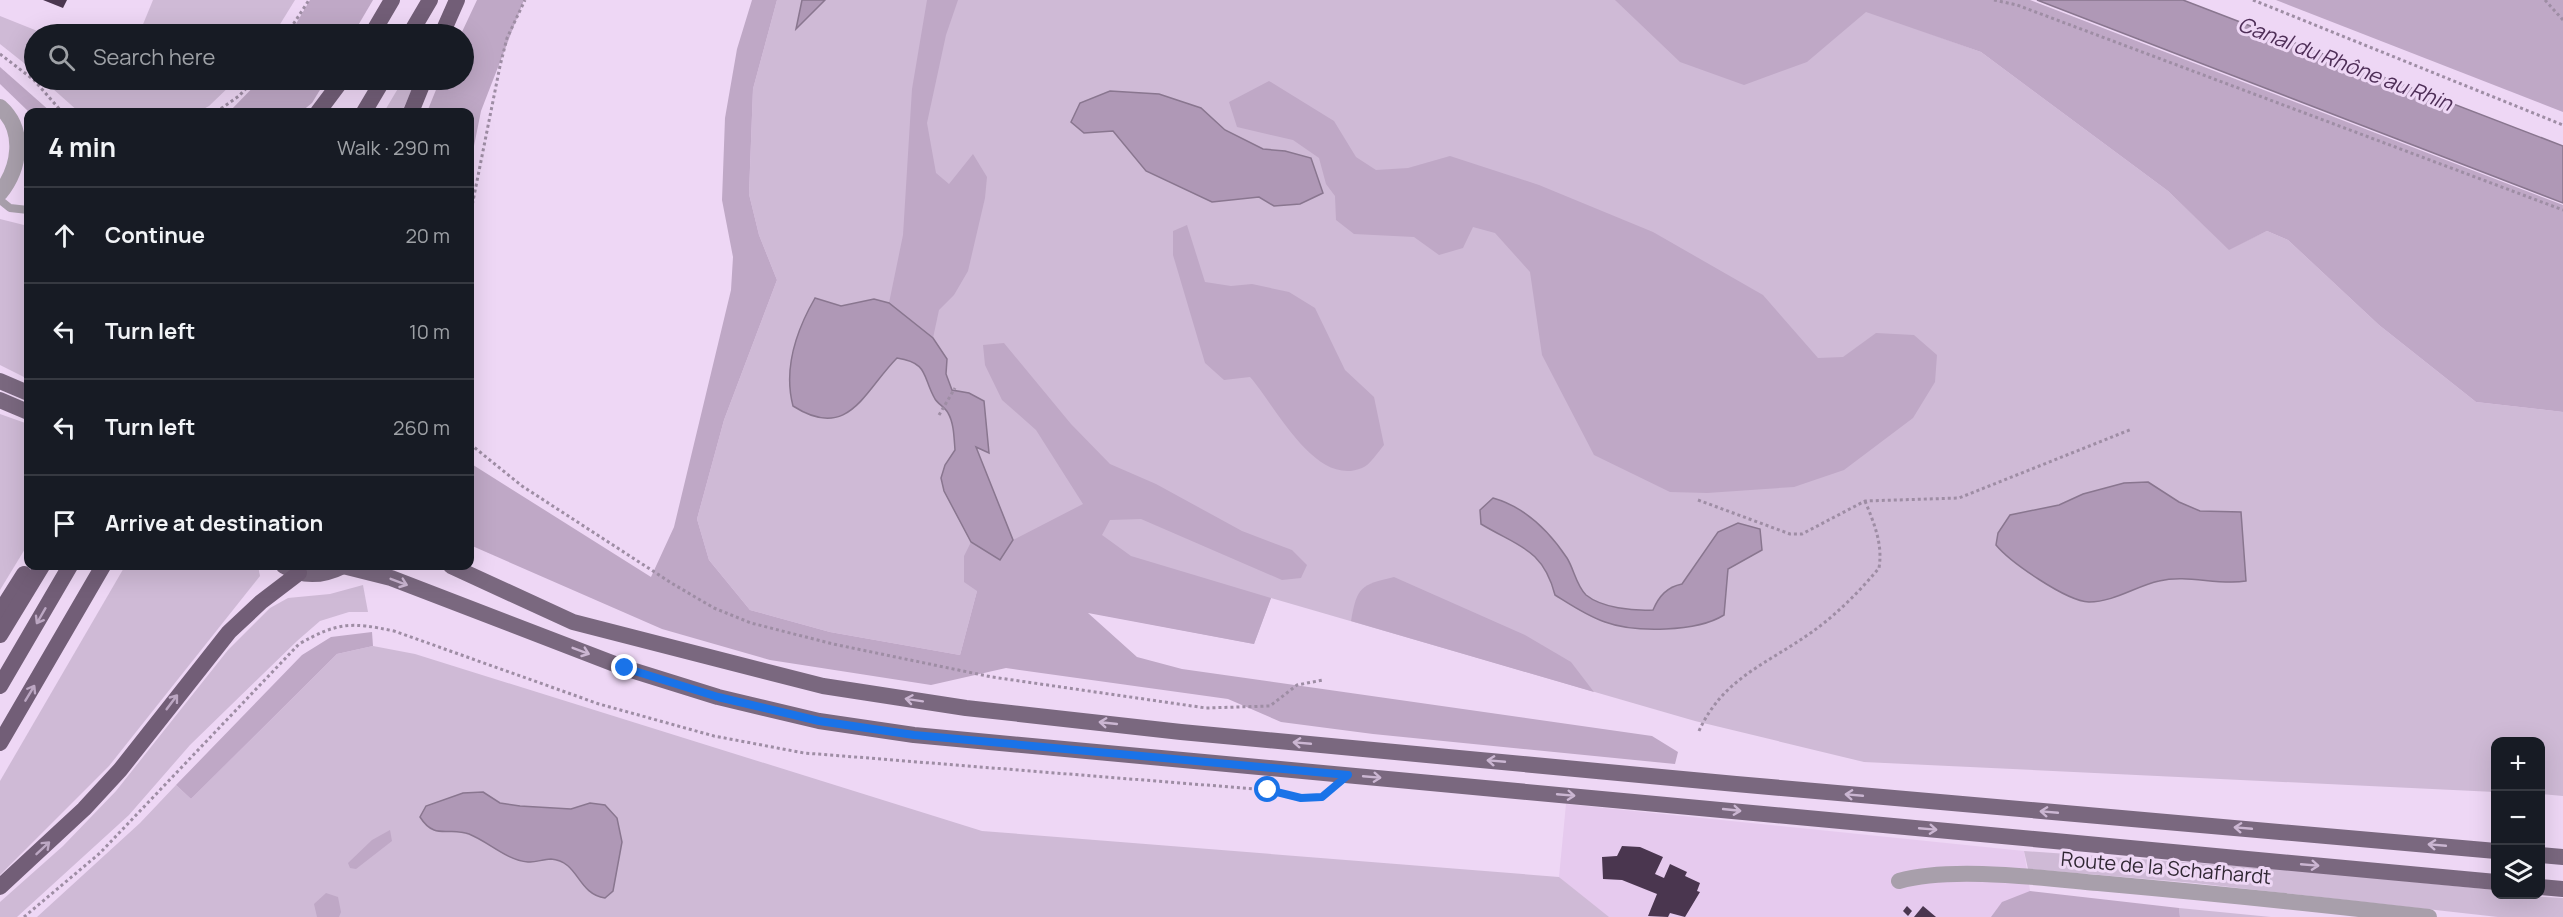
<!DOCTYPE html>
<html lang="en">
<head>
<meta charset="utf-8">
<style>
	body { margin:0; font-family:Manrope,sans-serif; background:#242831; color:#f1f3f6 }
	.controls { position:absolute; right:18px; bottom:18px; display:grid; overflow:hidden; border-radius:12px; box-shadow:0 6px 24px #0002 }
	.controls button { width:54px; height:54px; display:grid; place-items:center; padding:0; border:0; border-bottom:2px solid #363941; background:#171b24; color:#f1f3f6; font:30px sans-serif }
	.stop { position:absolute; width:18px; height:18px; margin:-14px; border:4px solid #1a73e8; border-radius:50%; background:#fff }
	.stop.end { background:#1a73e8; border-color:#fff; box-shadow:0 2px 6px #0008 }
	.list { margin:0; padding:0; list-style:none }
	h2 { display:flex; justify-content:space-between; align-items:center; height:78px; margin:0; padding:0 24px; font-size:26px }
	h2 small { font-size:20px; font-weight:400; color:#9ea1a6 }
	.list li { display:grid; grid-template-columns:39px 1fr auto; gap:18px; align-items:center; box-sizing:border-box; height:96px; padding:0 24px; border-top:2px solid #363941 }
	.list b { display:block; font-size:22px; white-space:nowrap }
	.list em { font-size:20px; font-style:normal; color:#9ea1a6 }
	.icon { flex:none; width:33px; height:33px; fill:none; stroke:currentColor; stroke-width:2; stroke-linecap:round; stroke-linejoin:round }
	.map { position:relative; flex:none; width:2563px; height:917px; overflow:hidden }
	.search { position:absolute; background:#171b24; box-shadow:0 6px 24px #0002; left:24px; top:24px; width:450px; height:66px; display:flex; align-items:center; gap:15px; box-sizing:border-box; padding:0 21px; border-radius:33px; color:#9ea1a6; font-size:22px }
	.panel { position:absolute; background:#171b24; box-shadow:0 6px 24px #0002; left:24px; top:108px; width:450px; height:462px; border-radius:12px }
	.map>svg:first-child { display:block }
</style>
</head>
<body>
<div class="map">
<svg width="2563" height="917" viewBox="0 0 2563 917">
	<rect width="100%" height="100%" fill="#eed7f5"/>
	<polygon fill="#e6caee" points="1566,804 2024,851 2034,917 1605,917 1559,877"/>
	<g fill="#cfbad6">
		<polygon points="153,0 295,0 274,34 139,34"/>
		<polygon points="777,0 1836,0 1981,52 2168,191 2229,249 2267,231 2288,240 2379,325 2476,402 2563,412 2563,796 2541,794 2540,742 2496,742 2495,792 1864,762 1695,721 1271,598 1254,644 977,591 960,655 830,632 750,610 709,560 697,519 724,420 777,280 759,235 749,194 753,89"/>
		<polygon points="0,16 45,34 34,34 34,71 0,44"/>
		<polygon points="43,80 236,80 209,106 198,112 79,112"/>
		<polygon points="403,80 416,80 402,112 384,112"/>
		<polygon points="0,219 28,226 28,379 0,365"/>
		<polygon points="0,414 28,424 28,544 0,590"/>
		<polygon points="125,566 258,566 260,576 109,766 0,875 0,781"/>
		<polygon points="363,585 368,612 349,612 320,621 297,641 190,745 129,815 17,917 0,917 0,902 63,846 116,791 228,650 270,608 288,598 330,594"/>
		<polygon points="373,646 415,654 982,831 1559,877 1609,917 37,917 140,823 176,785 191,799 337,654"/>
		<polygon points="2024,851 2284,869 2495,890 2496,894 2563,898 2563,917 2498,917 2194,883 2028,869"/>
		<polygon points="2179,908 2271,917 2180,917"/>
	</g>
	<g fill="#bfa8c6">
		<polygon points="310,0 373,0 353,34 290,34"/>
		<polygon points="477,0 524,0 481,111 470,166 470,112 427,112 440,80 464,80 464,34 461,34"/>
		<polygon points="752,0 777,0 753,89 749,194 759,235 777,280 724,420 697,519 709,560 750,610 830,632 960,655 977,591 964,582 964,556 971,542 1000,560 1013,540 1083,504 1036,430 1002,400 985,365 983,345 1004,343 1071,424 1110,464 1156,484 1242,531 1292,550 1307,565 1301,578 1282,580 1141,519 1110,520 1102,535 1131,556 1271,598 1254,644 1088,613 1137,657 1182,669 1652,736 1678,752 1675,764 1373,734 1281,722 1228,699 1006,668 931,685 770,660 662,629 470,545 470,463 651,577 674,527 731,290 733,257 722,200 725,118 737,49"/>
		<polygon points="927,0 958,0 946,35 927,123 936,173 949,184 973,154 987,177 985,198 968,271 954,295 939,310 933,338 889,303 903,235 912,89"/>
		<polygon points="1615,0 2030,0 2563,205 2563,412 2476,402 2379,325 2288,240 2267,231 2229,250 2168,191 1981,52 1866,12 1807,62 1744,85 1680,62"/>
		<polygon points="2276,0 2563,0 2563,112"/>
		<polygon points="0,67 51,112 29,112 0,84"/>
		<polygon points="260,80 326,80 312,103 301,112 229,112"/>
		<polygon points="1269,81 1334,121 1356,157 1376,170 1408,168 1450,156 1539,185 1653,232 1763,295 1818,358 1843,357 1876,333 1914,335 1937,355 1935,382 1913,418 1844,470 1794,487 1707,493 1670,492 1594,455 1542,355 1530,272 1495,233 1473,227 1463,248 1439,255 1414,237 1354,234 1336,220 1335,196 1326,184 1319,158 1293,140 1237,127 1229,102"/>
		<path d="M1187 225 1205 282 1231 286 1252 284 1289 292 1315 308 1345 370 1374 397 1384 445C1378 452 1370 465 1362 468 1315 488 1275 405 1250 377L1224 380 1205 363 1173 255V231Z"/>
		<path d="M1394 577 1525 635 1571 662 1594 692 1351 621C1357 586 1361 585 1394 577Z"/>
		<polygon points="372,632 373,646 337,654 191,799 176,785 302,655 331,637"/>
		<polygon points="390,830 392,841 356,869 350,868 348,863 372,840"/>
		<polygon points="2030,891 2179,908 2180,917 1991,917 2002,902"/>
		<polygon points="326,893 338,897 341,912 339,917 317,917 314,904"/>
	</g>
	<g fill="#af98b6" stroke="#89768f" stroke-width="1.5">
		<polygon points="802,0 825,0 796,29"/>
		<polygon points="2037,0 2183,0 2563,146 2563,203"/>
		<polygon points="1110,91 1159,94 1201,108 1225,130 1263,149 1285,151 1311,158 1323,193 1300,204 1274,206 1259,197 1212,202 1146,171 1113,131 1084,133 1071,122 1080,103"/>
		<path d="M815 298 841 306 874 299 889 303 933 338 947 359 946 374 952 390 969 393 984 401 989 453 976 447 1013 540 1000 560 971 542 944 491 941 478 945 465 955 450C954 438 954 423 948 413 945 407 938 404 935 399 922 376 929 363 897 358 864 391 849 442 793 406 783 368 796 331 815 298Z"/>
		<path d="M2148 482 2179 502 2200 511 2241 512 2246 581C2218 586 2188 574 2159 581 2136 586 2114 602 2089 602 2066 601 2010 562 1996 545L1998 533 2010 515 2059 505 2083 494 2124 483Z"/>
		<path d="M1493 498C1525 507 1549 531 1567 558 1574 569 1576 585 1586 595 1602 608 1633 611 1653 610 1659 596 1667 587 1682 584L1718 532 1738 523 1760 529 1762 550 1728 569 1724 615C1697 632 1635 633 1605 622 1587 616 1571 605 1555 595 1543 548 1517 546 1481 524L1480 510Z"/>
		<path d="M483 792 500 803 520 806 571 809 590 803 605 805 617 818 622 842 613 891 605 898C577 894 579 861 551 859 543 859 535 863 528 862 506 860 489 842 469 834 449 826 435 841 420 817L426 806 463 793Z"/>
	</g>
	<g fill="#4a364f">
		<polygon points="43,0 67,0 63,8"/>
		<polygon points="1622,846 1640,847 1663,857 1655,874 1664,878 1670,864 1687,872 1685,876 1700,883 1697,891 1700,892 1685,917 1670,913 1668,917 1648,916 1657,894 1622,880 1603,879 1602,857 1617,856"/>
		<polygon points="1907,906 1912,911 1908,916 1903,911"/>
		<polygon points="1923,906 1936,917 1914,917"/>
	</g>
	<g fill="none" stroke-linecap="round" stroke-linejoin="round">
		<g stroke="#9e8da4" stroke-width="3" stroke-dasharray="3 3" stroke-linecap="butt">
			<polyline points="1994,0 2017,5 2563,210"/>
			<polyline points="2253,0 2563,125"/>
			<polyline points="2545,0 2563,20"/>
			<polyline points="287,34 309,0"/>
			<polyline points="0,54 34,80 62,112"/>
			<polyline points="216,112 239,96 254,80"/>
			<polyline points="470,216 500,66 507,38 525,0"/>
			<polyline points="939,415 955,388"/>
			<polyline points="470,444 522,486 673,584 714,608 751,623 833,644 992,677 1206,708 1270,706 1297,685 1323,680"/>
			<polyline points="1698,500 1790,534 1802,534 1865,501 1959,498 2132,429"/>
			<path d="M1699 731C1723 678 1767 664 1812 632 1836 615 1860 591 1879 568 1883 544 1874 523 1865 501"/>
			<path d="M24 917 100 853 299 644C338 622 351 622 394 631L599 704 714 736 804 753 843 756 1268 790C1285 794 1312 805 1327 792"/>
		</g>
		<polyline stroke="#a89fab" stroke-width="8" points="0,200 10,208 28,210"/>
		<g stroke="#a89fab" stroke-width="16">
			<path d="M0 107C26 130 20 168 0 193"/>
			<path d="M1899 881C1951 866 2042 878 2098 883 2209 893 2319 904 2429 917"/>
		</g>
		<g stroke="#7a687f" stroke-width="16">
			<polyline points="0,381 28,393"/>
			<polyline points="0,400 28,412"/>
			<path d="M284 566C304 578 323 576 343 566"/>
			<polyline points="343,566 391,578 625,668 718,697 819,721 914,735 2496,882"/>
			<polyline points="451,566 573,622 823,686 966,708 1181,732 1736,784 2496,851"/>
			<polyline points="2540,855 2563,857"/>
			<polyline points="2540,887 2563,889"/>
		</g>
		<g stroke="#725e77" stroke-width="16">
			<polyline points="372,34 392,0"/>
			<polyline points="410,34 430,0"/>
			<polyline points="442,34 457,0"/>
			<polyline points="318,112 342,80"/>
			<polyline points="364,112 383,80"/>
			<polyline points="411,112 424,80"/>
			<polyline points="0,612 24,574"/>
			<polyline points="0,635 42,566"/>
			<polyline points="0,686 70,566"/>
			<polyline points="0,743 103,566"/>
			<polyline points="0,887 84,809 120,770 229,632 261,602 299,573"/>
		</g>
	</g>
	<defs><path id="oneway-shaft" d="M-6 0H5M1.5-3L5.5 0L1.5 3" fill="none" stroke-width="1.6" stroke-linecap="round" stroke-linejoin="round" transform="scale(1.5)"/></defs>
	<g stroke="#cbb6d2">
		<use href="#oneway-shaft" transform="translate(399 582) rotate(21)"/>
		<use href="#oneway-shaft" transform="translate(581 651) rotate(21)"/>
		<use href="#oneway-shaft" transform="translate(914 700) rotate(-171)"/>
		<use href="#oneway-shaft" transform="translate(1108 723) rotate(-174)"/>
		<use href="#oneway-shaft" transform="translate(1302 743) rotate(-175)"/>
		<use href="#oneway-shaft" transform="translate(1496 761) rotate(-175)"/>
		<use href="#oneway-shaft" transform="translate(1372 777) rotate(5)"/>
		<use href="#oneway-shaft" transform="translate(1566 795) rotate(5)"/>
		<use href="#oneway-shaft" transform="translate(1854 795) rotate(-175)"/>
		<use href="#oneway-shaft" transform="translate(1732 810) rotate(6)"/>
		<use href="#oneway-shaft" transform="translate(2049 812) rotate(-175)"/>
		<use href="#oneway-shaft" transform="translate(2243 828) rotate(-175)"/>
		<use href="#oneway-shaft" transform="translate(1928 829) rotate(5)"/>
		<use href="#oneway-shaft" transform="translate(2437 845) rotate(-175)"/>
		<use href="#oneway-shaft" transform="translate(2310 865) rotate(5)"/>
	</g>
	<g stroke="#bca7c3">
		<use href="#oneway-shaft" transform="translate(41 616) rotate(120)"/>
		<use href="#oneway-shaft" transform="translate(30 693) rotate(-59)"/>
		<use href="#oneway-shaft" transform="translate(172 702) rotate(-53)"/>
		<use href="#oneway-shaft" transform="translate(43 848) rotate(-43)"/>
	</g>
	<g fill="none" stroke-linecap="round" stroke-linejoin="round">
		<polyline stroke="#1a73e8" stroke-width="8" points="625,668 718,697 819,721 914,735 1348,775 1322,797 1301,798 1268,790"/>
	</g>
	<g text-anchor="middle" stroke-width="6" stroke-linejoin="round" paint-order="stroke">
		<g font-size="20" fill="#302733" stroke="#eed7f5">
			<text transform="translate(2166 868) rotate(5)" y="7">Route de la Schafhardt</text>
		</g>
		<g font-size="21" font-style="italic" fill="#4e2e57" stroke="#eed7f5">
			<text transform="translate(2345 64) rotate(21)" y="7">Canal du Rhône au Rhin</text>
		</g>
	</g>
</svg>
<div class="controls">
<button>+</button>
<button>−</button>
<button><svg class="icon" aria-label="layers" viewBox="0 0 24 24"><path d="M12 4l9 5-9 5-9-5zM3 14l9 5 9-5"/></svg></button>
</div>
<div class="stop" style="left:1268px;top:790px"></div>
<div class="stop end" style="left:625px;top:668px"></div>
<div class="search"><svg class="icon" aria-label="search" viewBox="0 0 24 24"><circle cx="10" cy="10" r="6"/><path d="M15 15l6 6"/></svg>Search here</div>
<section class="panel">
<h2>4 min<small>Walk · 290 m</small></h2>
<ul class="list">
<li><svg class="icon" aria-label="ahead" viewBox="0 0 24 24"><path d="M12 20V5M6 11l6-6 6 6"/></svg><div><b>Continue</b></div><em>20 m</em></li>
<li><svg class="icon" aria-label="left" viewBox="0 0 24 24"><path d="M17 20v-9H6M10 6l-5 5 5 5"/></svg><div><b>Turn left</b></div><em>10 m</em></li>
<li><svg class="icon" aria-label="left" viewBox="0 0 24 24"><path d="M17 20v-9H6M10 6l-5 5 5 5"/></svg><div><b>Turn left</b></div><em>260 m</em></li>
<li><svg class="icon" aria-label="arrive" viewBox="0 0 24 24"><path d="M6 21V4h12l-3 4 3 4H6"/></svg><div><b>Arrive at destination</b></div></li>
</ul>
</section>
</div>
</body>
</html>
